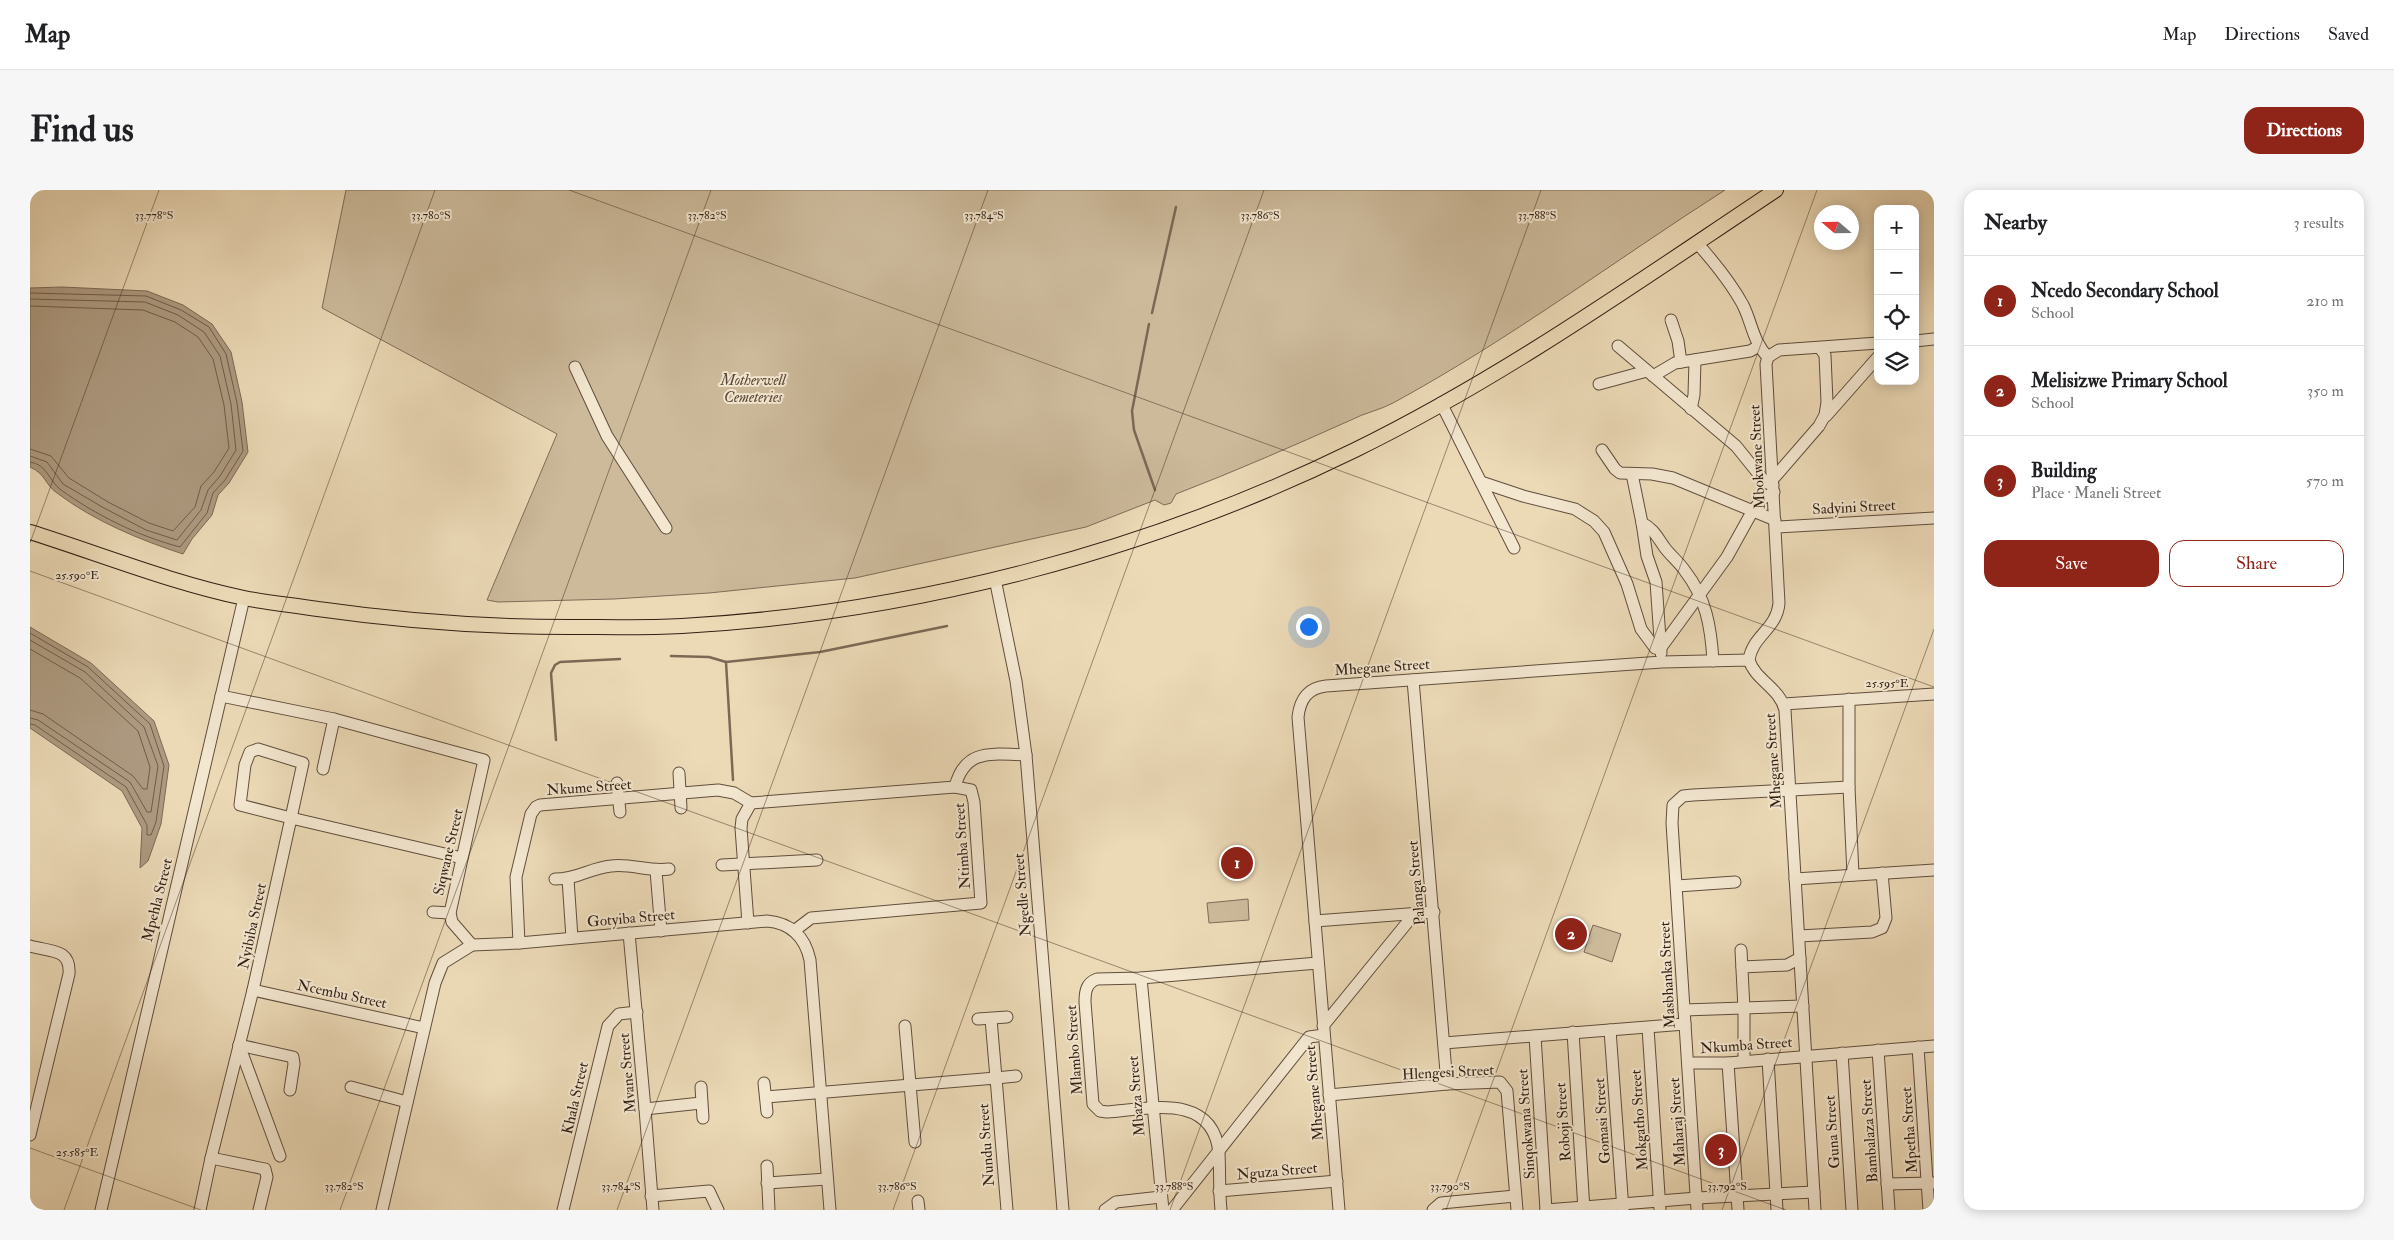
<!DOCTYPE html>
<html lang="en">
<head>
<meta charset="utf-8">
<style>
	body { margin:0; font-family:"IM FELL Double Pica",serif; background:#f6f6f6; color:#202124 }
	.controls { position:absolute; right:15px; top:15px; display:grid; overflow:hidden; border-radius:10px; box-shadow:0 2px 12px #0003 }
	.controls button { width:45px; height:45px; display:grid; place-items:center; padding:0; border:0; border-bottom:1px solid #e0e0e0; background:#fff; color:#202124; font:25px sans-serif }
	.compass { position:absolute; left:1784px; top:15px; width:45px; height:45px; border-radius:50%; background:#fff; box-shadow:0 2px 12px #0003; rotate:290deg }
	.you { position:absolute; left:1278px; top:436px; width:18px; height:18px; margin:-12px; border:4px solid #fff; border-radius:50%; background:#1a73e8; box-shadow:0 0 0 8px #1a73e833 }
	.badge { display:grid; place-items:center; width:32px; height:32px; border-radius:50%; background:#8f2418; color:#fff; font-size:16px; font-weight:700 }
	.pin { position:absolute; translate:-50% -50%; border:2px solid #fff; box-shadow:0 1px 5px #0006 }
	.list { margin:0; padding:0; list-style:none }
	h2 { display:flex; justify-content:space-between; align-items:center; height:65px; margin:0; padding:0 20px; font-size:21px }
	h2 small { font-size:16px; font-weight:400; color:#757577 }
	.list li { display:grid; grid-template-columns:32px 1fr auto; gap:15px; align-items:center; box-sizing:border-box; height:90px; padding:0 20px; border-top:1px solid #e0e0e0 }
	.list b { display:block; font-size:19px; white-space:nowrap }
	.list p { margin:0; font-size:16px; white-space:nowrap; color:#757577 }
	.list em { font-size:16px; font-style:normal; color:#757577 }
	.actions { display:flex; gap:10px; padding:15px 20px }
	.actions a { flex:1; padding:11px 0; border:1px solid #8f2418; border-radius:15px; text-align:center; font-size:18px; color:#8f2418 }
	.actions .main { background:#8f2418; color:#fff }
	.icon { flex:none; width:28px; height:28px; fill:none; stroke:currentColor; stroke-width:2; stroke-linecap:round; stroke-linejoin:round }
	.map { position:relative; flex:none; width:1904px; height:1020px; overflow:hidden; border-radius:15px }
	header { display:flex; align-items:center; gap:30px; box-sizing:border-box; height:70px; padding:0 25px; background:#fff; border-bottom:1px solid #e0e0e0 }
	header strong { font-size:24px }
	nav { display:flex; gap:28px; margin-inline-start:auto; font-size:18px }
	.intro { display:flex; align-items:center; justify-content:space-between; box-sizing:border-box; height:120px; padding:0 30px }
	h1 { margin:0; font-size:35px }
	.button { padding:12px 22px; border-radius:15px; background:#8f2418; color:#fff; font-size:18px; font-weight:700 }
	main { display:flex; gap:30px; padding:0 30px }
	aside { flex:1; background:#fff; border-radius:15px; box-shadow:0 2px 12px #0003 }
	.map>svg:first-child { display:block }
</style>
</head>
<body>
<header>
<strong>Map</strong>
<nav><a>Map</a><a>Directions</a><a>Saved</a></nav>
</header>
<div class="intro"><h1>Find us</h1><a class="button">Directions</a></div>
<main>
<div class="map">
<svg width="1904" height="1020" viewBox="0 0 1904 1020">
	<rect width="100%" height="100%" fill="#ecdab7"/>
	<filter id="stains"><feTurbulence type="fractalNoise" baseFrequency=".004" numOctaves="4"/><feColorMatrix values="0 0 0 0 .2 0 0 0 0 .09 0 0 0 0 .02 0 0 0 .5 -.17"/></filter>
	<radialGradient id="worn" r=".72"><stop offset=".6" stop-color="#630" stop-opacity="0"/><stop offset="1" stop-color="#630" stop-opacity=".3"/></radialGradient>
	<g fill="#ccba9b" stroke="#7f6c58">
		<path d="M316 0H1695C1584 71 1479 150 1363 213 1350 220 1334 223 1321 230 1263 256 1206 281 1146 304L1141 313 1134 315 1125 310 1056 337 825 388 679 403 584 409 468 412 457 410 527 244 292 118Z"/>
		<polygon points="1218,709 1219,730 1179,733 1177,713"/>
		<polygon points="1563,735 1591,744 1582,772 1554,762"/>
	</g>
	<g fill="#ad9a80" stroke="#7c6955">
		<path d="M32 97 117 101 153 115 182 134 201 162 212 212 218 262 199 293 188 305 182 325 162 349 153 364C110 350 64 331 27 303 15 295 16 284 0 277V98Z"/>
		<polygon points="0,437 61,473 124,531 139,575 131,634 118,671 110,678 112,638 92,601 0,538"/>
	</g>
	<g fill="none" stroke-linecap="round" stroke-linejoin="round">
		<g stroke="#705c4a" stroke-width="1">
			<path d="M0 103 116 106 151 120 179 137 196 164 207 213 213 261 195 290 183 303 177 323 150 357C108 346 66 325 31 300 19 291 17 274 0 272"/>
			<polyline points="0,109 115,112 148,125 174,142 190,166 201,214 206,260 190,286 178,300 171,320 147,350 116,340 74,318 33,294 17,272 0,266"/>
			<polyline points="0,116 113,120 145,132 168,147 183,169 194,215 199,258 184,282 171,296 165,317 143,341 119,333 78,312 39,288 21,266 0,259"/>
			<polyline points="0,443 58,477 120,534 134,576 126,632 121,645 117,645 117,635 96,597 5,535 0,534"/>
			<polyline points="0,450 55,482 114,537 128,576 121,622 117,622 100,592 8,530 0,528"/>
			<polyline points="0,459 50,488 108,541 120,577 117,599 113,599 103,586 13,524 0,520"/>
		</g>
		<g stroke="#7c6955" stroke-width="2.5">
			<polyline points="1122,123 1146,17"/>
			<polyline points="1119,134 1102,221 1104,240 1125,300"/>
			<polyline points="641,466 679,467 696,472"/>
			<polyline points="526,550 521,483 525,475 530,472 590,469"/>
			<polyline points="703,590 696,472 790,462 917,436"/>
		</g>
		<g stroke="#604e3d" stroke-width="13">
			<g id="minor">
				<path d="M1667 53C1684 72 1701 93 1713 115 1722 133 1723 152 1738 167"/>
				<polyline points="1641,130 1648,151 1651,172"/>
				<polyline points="1885,151 1904,149"/>
				<polyline points="1588,156 1706,256 1735,292 1743,295"/>
				<polyline points="545,177 577,246 636,338"/>
				<polyline points="1623,186 1645,173 1720,161 1729,156"/>
				<polyline points="1569,194 1617,181"/>
				<polyline points="1411,213 1484,358"/>
				<polyline points="1661,219 1664,205 1665,170"/>
				<polyline points="1796,226 1848,167"/>
				<polyline points="1572,260 1585,279 1590,283 1622,284 1643,288 1745,330"/>
				<polyline points="1602,284 1612,333 1617,366 1626,392 1631,463"/>
				<polyline points="1743,289 1789,236 1795,225 1797,212 1795,165 1790,158"/>
				<polyline points="1451,292 1493,306 1545,319 1564,331 1574,342 1597,394 1611,439 1625,458 1630,459 1697,367 1722,322 1732,309 1744,302"/>
				<path d="M1612 333C1624 339 1627 347 1635 358 1641 366 1649 372 1655 381 1676 408 1681 437 1683 471"/>
				<polyline points="1746,337 1904,328"/>
				<polyline points="965,389 986,491 996,565 1033,1020"/>
				<path d="M1719 470C1722 446 1747 439 1749 413L1736 174 1738 167 1749 160 1848 153"/>
				<polyline points="1383,490 1417,894"/>
				<polyline points="191,506 304,529 454,570 420,723 422,732 442,755"/>
				<polyline points="1819,509 1819,597 1823,685"/>
				<polyline points="1754,514 1904,504"/>
				<polygon points="228,559 273,573 261,628 210,615 215,575 220,562"/>
				<polyline points="293,579 304,529"/>
				<polyline points="649,583 651,618"/>
				<polyline points="587,593 590,622"/>
				<path d="M925 597C935 558 962 564 996 565"/>
				<polyline points="692,675 787,670"/>
				<polyline points="626,681 631,741"/>
				<path d="M525 689C548 689 560 678 581 676 600 673 619 682 639 679"/>
				<polyline points="538,689 542,748"/>
				<polyline points="1765,689 1904,680"/>
				<polyline points="1647,696 1705,692"/>
				<polyline points="403,722 420,723"/>
				<polyline points="1285,731 1404,722"/>
				<polyline points="718,733 711,638 712,629 721,613"/>
				<polyline points="599,743 615,919 623,1020"/>
				<polyline points="1769,746 1842,742 1852,738 1856,728 1852,683"/>
				<polyline points="489,753 486,687 501,624 506,617 510,615 688,600 704,603 721,613 925,597 941,600 944,612 951,713 781,728 764,741"/>
				<path d="M0 756C20 762 41 758 39 784L0 945"/>
				<polyline points="1711,760 1714,819 1714,871"/>
				<polyline points="1712,777 1757,775 1770,768"/>
				<polyline points="1111,788 1133,1020"/>
				<polyline points="223,800 394,838"/>
				<polyline points="1654,820 1773,816"/>
				<polyline points="948,829 977,827"/>
				<polyline points="961,829 966,888 986,886"/>
				<polyline points="875,836 885,952"/>
				<polyline points="1293,836 1385,723"/>
				<polyline points="1618,838 1630,1020"/>
				<polyline points="1580,840 1593,1020"/>
				<polyline points="1543,842 1554,1020"/>
				<polyline points="1505,846 1516,1020"/>
				<polyline points="1414,853 1655,834"/>
				<polyline points="209,855 250,966"/>
				<polyline points="209,855 263,867 264,874 260,900"/>
				<polyline points="1888,857 1899,1020"/>
				<polyline points="1848,860 1859,1020"/>
				<polyline points="1812,863 1822,1020"/>
				<polyline points="1738,869 1747,1020"/>
				<polyline points="1658,873 1698,873 1904,856"/>
				<polyline points="1698,873 1708,1020"/>
				<polyline points="734,893 737,922"/>
				<polyline points="321,897 377,912"/>
				<polyline points="671,897 673,928"/>
				<polyline points="1299,905 1417,894 1470,892 1477,901 1487,1020"/>
				<polyline points="736,907 966,888 977,1020"/>
				<polyline points="615,919 671,913"/>
				<polyline points="181,968 235,979 237,987 229,1020"/>
				<polyline points="737,976 739,1020"/>
				<polyline points="737,993 797,989"/>
				<polyline points="1857,994 1903,993"/>
				<polyline points="1189,1001 1307,991"/>
				<polyline points="621,1006 679,1001 688,1020"/>
				<polyline points="888,1011 889,1020"/>
				<polyline points="71,1020 214,408"/>
				<polyline points="170,1020 181,968 223,800 261,628 432,668"/>
				<path d="M352 1020 405 793 413 773 442 755 489 753 737 731C761 733 775 747 780 770L800 1020"/>
				<polyline points="533,1020 578,836 589,824 607,822"/>
				<polyline points="1075,1020 1086,1012 1131,1007"/>
				<polyline points="1142,1020 1279,847 1294,845"/>
				<path d="M1191 1020C1189 1001 1190 982 1189 963 1183 902 1118 919 1077 922L1070 921 1063 914 1055 812C1055 802 1056 793 1067 789L1111 788 1288 773"/>
				<path d="M1309 1020 1268 527C1270 510 1277 498 1296 496L1632 472 1719 470C1725 490 1750 498 1755 520L1785 1020"/>
				<polyline points="1403,1020 1411,1013 1485,1006"/>
				<polyline points="1516,1020 1667,1008 1784,1002"/>
				<polyline points="1667,1020 1642,633 1643,615 1653,606 1663,605 1819,597"/>
			</g>
		</g>
		<g stroke="#321f14" stroke-width="16">
			<path id="major" d="M0 342C70 364 142 393 214 408 239 413 264 415 288 419 372 431 455 437 540 437 577 437 614 438 652 436 883 423 1117 362 1325 260 1474 187 1609 91 1746 0"/>
		</g>
		<use href="#minor" stroke="#f3e7d0" stroke-width="11"/>
		<use href="#major" stroke="#ecdab7" stroke-width="14"/>
	</g>
	<path fill="none" stroke="#321f14" stroke-width="1" stroke-opacity="0.45" d="M539 0 1904 497M0 353 129 0M0 381 1756 1020M0 958 171 1020M34 1020 405 0M310 1020 681 0M587 1020 958 0M863 1020 1234 0M1140 1020 1511 0M1416 1020 1787 0M1692 1020 1904 439"/>
	<g text-anchor="middle" stroke-width="4" stroke-linejoin="round" paint-order="stroke">
		<g font-size="15" font-style="italic" fill="#584636" stroke="#f3e7d0">
			<text x="723" y="195">Motherwell<tspan x="723" dy="17">Cemeteries</tspan></text>
		</g>
		<g font-size="15" fill="#321f14" stroke="#f3e7d0">
			<text transform="translate(1727 267) rotate(-93)" y="5">Mbokwane Street</text>
			<text transform="translate(1824 317) rotate(-3)" y="5">Sadyini Street</text>
			<text transform="translate(1352 477) rotate(-4)" y="5">Mhegane Street</text>
			<text transform="translate(1743 571) rotate(-94)" y="5">Mhegane Street</text>
			<text transform="translate(559 597) rotate(-4)" y="5">Nkume Street</text>
			<text transform="translate(932 656) rotate(-94)" y="5">Ntimba Street</text>
			<text transform="translate(418 662) rotate(-77)" y="5">Siqwane Street</text>
			<text transform="translate(1386 693) rotate(-95)" y="5">Palanga Street</text>
			<text transform="translate(992 705) rotate(-95)" y="5">Ngedle Street</text>
			<text transform="translate(127 710) rotate(-76)" y="5">Mpehla Street</text>
			<text transform="translate(601 728) rotate(-5)" y="5">Gotyiba Street</text>
			<text transform="translate(222 736) rotate(-78)" y="5">Nyibiba Street</text>
			<text transform="translate(1637 785) rotate(-93)" y="5">Masbhanka Street</text>
			<text transform="translate(312 804) rotate(12)" y="5">Ncembu Street</text>
			<text transform="translate(1716 855) rotate(-4)" y="5">Nkumba Street</text>
			<text transform="translate(1044 860) rotate(-94)" y="5">Mlambo Street</text>
			<text transform="translate(1418 882) rotate(-3)" y="5">Hlengesi Street</text>
			<text transform="translate(597 883) rotate(-95)" y="5">Mvane Street</text>
			<text transform="translate(1284 903) rotate(-95)" y="5">Mhegane Street</text>
			<text transform="translate(1106 906) rotate(-95)" y="5">Mbaza Street</text>
			<text transform="translate(545 908) rotate(-77)" y="5">Khala Street</text>
			<text transform="translate(1609 930) rotate(-94)" y="5">Mokgatho Street</text>
			<text transform="translate(1572 931) rotate(-94)" y="5">Gomasi Street</text>
			<text transform="translate(1533 932) rotate(-94)" y="5">Roboji Street</text>
			<text transform="translate(1647 932) rotate(-94)" y="5">Maharaj Street</text>
			<text transform="translate(1496 934) rotate(-94)" y="5">Sinqokwana Street</text>
			<text transform="translate(1879 940) rotate(-94)" y="5">Mpetha Street</text>
			<text transform="translate(1839 941) rotate(-94)" y="5">Bambalaza Street</text>
			<text transform="translate(1802 942) rotate(-94)" y="5">Guna Street</text>
			<text transform="translate(956 955) rotate(-94)" y="5">Nundu Street</text>
			<text transform="translate(1247 981) rotate(-5)" y="5">Nguza Street</text>
		</g>
	</g>
	<g font-size="12" text-anchor="middle" fill="#321f14" stroke="#f3e7d0" stroke-width="4" stroke-linejoin="round" paint-order="stroke">
		<text x="124" y="29">33.778°S</text>
		<text x="401" y="29">33.780°S</text>
		<text x="677" y="29">33.782°S</text>
		<text x="954" y="29">33.784°S</text>
		<text x="1230" y="29">33.786°S</text>
		<text x="1507" y="29">33.788°S</text>
		<text x="47" y="389">25.590°E</text>
		<text x="1857" y="497">25.595°E</text>
		<text x="47" y="966">25.585°E</text>
		<text x="314" y="1000">33.782°S</text>
		<text x="591" y="1000">33.784°S</text>
		<text x="867" y="1000">33.786°S</text>
		<text x="1144" y="1000">33.788°S</text>
		<text x="1420" y="1000">33.790°S</text>
		<text x="1697" y="1000">33.792°S</text>
	</g>
	<rect width="100%" height="100%" filter="url(#stains)"/>
	<rect width="100%" height="100%" fill="url(#worn)"/>
</svg>
<div class="controls">
<button>+</button>
<button>−</button>
<button><svg class="icon" aria-label="locate" viewBox="0 0 24 24"><circle cx="12" cy="12" r="6"/><path d="M12 2v4M12 18v4M2 12h4M18 12h4"/></svg></button>
<button><svg class="icon" aria-label="layers" viewBox="0 0 24 24"><path d="M12 4l9 5-9 5-9-5zM3 14l9 5 9-5"/></svg></button>
</div>
<svg class="compass" viewBox="-18 -18 36 36"><path d="M0-13l5 13h-10z" fill="#e53935"/><path d="M0 13l5-13h-10z" fill="#757577"/></svg>
<div class="you"></div>
<div class="pin badge" style="left:1207px;top:673px">1</div>
<div class="pin badge" style="left:1541px;top:744px">2</div>
<div class="pin badge" style="left:1691px;top:960px">3</div>
</div>
<aside>
<h2>Nearby<small>3 results</small></h2>
<ul class="list">
<li><span class="badge">1</span><div><b>Ncedo Secondary School</b><p>School</p></div><em>210 m</em></li>
<li><span class="badge">2</span><div><b>Melisizwe Primary School</b><p>School</p></div><em>350 m</em></li>
<li><span class="badge">3</span><div><b>Building</b><p>Place · Maneli Street</p></div><em>570 m</em></li>
</ul>
<div class="actions"><a class="main">Save</a><a>Share</a></div>
</aside>
</main>
</body>
</html>
